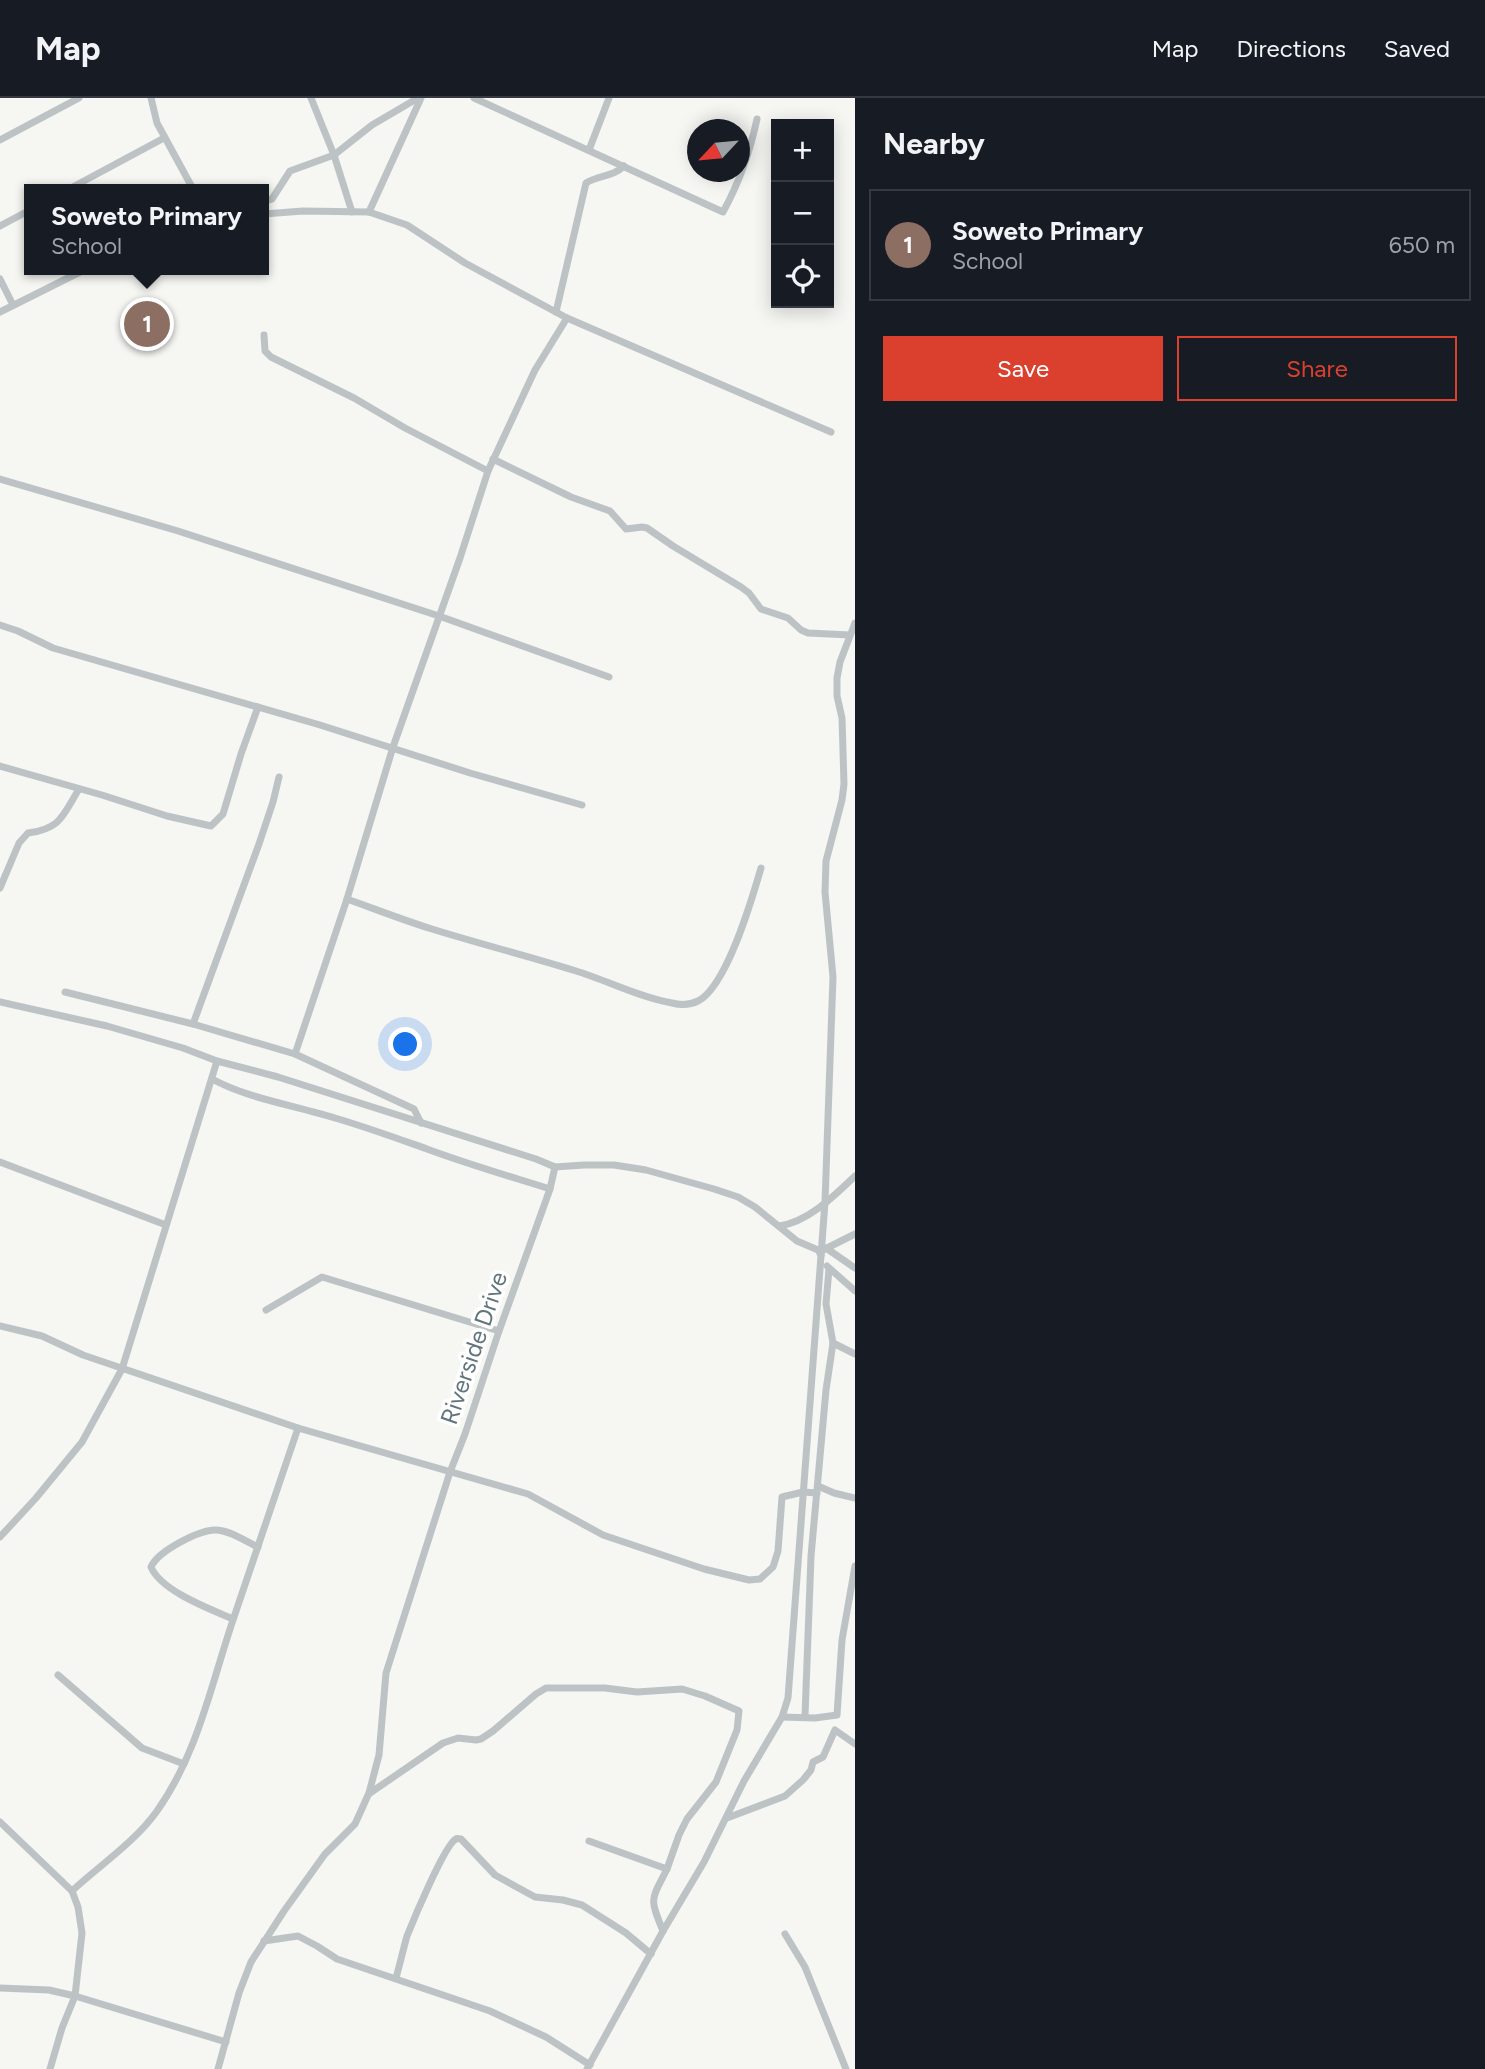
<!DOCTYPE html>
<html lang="en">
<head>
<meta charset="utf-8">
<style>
	body { margin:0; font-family:Figtree,sans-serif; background:#20242c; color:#f1f3f6 }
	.controls { position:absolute; right:21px; top:21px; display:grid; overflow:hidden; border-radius:0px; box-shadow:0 4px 18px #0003 }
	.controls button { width:63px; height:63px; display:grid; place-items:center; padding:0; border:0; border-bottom:2px solid #363941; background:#171b24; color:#f1f3f6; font:35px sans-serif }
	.compass { position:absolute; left:687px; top:21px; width:63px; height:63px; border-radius:50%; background:#171b24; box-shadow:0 4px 18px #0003; rotate:244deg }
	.you { position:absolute; left:406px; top:947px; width:24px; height:24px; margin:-18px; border:5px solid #fff; border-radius:50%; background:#1a73e8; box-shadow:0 0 0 10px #1a73e833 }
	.badge { display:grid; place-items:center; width:46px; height:46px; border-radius:50%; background:#db402e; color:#fff; font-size:23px; font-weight:700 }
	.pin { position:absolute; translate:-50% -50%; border:4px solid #fff; box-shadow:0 2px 7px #0006 }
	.popup { position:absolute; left:24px; top:86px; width:245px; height:91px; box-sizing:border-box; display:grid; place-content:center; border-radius:0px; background:#171b24; filter:drop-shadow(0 2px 5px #0005); font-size:23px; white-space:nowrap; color:#9ea1a6 }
	.popup b { font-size:26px; color:#f1f3f6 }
	.popup::after { content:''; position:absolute; left:50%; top:100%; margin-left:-14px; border:14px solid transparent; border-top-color:#171b24 }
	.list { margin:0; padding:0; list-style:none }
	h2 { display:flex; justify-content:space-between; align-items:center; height:91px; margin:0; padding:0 28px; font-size:30px }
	h2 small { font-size:23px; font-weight:400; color:#9ea1a6 }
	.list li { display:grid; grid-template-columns:46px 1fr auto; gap:21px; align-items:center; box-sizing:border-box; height:112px; margin:0 14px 14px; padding:0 14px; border:2px solid #363941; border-radius:0px }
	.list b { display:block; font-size:26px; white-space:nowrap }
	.list p { margin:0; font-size:23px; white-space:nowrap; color:#9ea1a6 }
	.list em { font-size:23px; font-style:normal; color:#9ea1a6 }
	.actions { display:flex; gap:14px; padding:21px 28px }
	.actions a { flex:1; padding:16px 0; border:2px solid #db402e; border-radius:0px; text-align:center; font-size:24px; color:#db402e }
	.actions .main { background:#db402e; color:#fff }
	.icon { flex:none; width:38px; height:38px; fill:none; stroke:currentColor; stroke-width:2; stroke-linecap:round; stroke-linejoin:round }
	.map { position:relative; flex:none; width:855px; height:1971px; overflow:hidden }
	header { display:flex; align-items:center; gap:42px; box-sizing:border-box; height:98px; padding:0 35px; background:#171b24; border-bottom:2px solid #363941 }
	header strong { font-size:33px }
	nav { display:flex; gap:38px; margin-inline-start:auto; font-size:24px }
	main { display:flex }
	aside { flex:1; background:#171b24 }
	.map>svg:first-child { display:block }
</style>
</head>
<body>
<header>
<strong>Map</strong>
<nav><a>Map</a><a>Directions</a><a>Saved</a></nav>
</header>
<main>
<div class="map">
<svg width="855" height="1971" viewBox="0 0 855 1971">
	<rect width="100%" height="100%" fill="#f6f6f3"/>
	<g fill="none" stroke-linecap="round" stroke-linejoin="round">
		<g stroke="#bdc3c5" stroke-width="7">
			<polyline points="151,0 157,25 193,91"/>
			<polyline points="311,0 334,57 352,114"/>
			<path d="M474 0 723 114C739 85 750 54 757 21"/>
			<polyline points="0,42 79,0"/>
			<polyline points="589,52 609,0"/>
			<polyline points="69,91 164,40"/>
			<polyline points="264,103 272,101 290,73 334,57 372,27 418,0"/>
			<polyline points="369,114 421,0"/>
			<polyline points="264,116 303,113 369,114 407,127 465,165 567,220 831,334"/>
			<polyline points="0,128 30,112"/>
			<polyline points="0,181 13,207"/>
			<polyline points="0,214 84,172"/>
			<path d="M556 214 586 85C599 77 613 79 624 68"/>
			<polyline points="264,237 265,253 271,259 354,300 405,330 488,373"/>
			<polyline points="493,361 571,399 610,413 626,431 642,429 647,430 673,448 741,489 749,495 761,511 788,520 801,532 808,535 850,537"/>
			<polyline points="0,381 178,433 439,518 609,579"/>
			<polyline points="0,527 18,533 53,550 320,627 470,675 582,707"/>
			<polyline points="0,668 102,697 167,718 211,728 223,716 241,656 258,609"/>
			<path d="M0 790 19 745 28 735C61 731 63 717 79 691"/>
			<path d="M347 801C375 811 403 822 432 831 480 846 528 858 576 873 606 882 641 900 672 905 680 907 690 907 698 903 727 888 752 801 761 770"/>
			<polyline points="65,894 193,926 295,956 414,1011 421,1025"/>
			<polyline points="0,904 107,928 183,950 217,963 278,979 536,1061 555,1069 550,1091 499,1233 465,1336 450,1374 386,1575 379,1657 369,1695 355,1726 325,1756 284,1813 251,1864 239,1895 218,1971"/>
			<polyline points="193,926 259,746 273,704 279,679"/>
			<polyline points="295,956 347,801 393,649 460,460 488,373 535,272 567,220"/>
			<path d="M212 981C249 1001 294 1007 335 1020 366 1029 396 1040 427 1051 467 1066 509 1078 550 1091"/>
			<polyline points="0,1064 166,1127"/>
			<polyline points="555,1069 584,1067 614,1067 646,1072 714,1091 738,1099 755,1109 797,1143 818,1152 821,1157"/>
			<path d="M779 1128C808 1124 834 1098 855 1078"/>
			<polyline points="826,1150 855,1170"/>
			<polyline points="821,1153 855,1136"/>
			<polyline points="827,1168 855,1193"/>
			<polyline points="266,1212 322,1179 499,1233"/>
			<polyline points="0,1228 42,1238 83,1257 298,1330 528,1396 603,1437 704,1471 749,1482 760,1481 773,1469 778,1453 782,1399 803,1394 817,1395"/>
			<polyline points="833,1245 855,1256"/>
			<polyline points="818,1388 834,1395 855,1400"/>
			<polyline points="0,1439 36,1400 82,1344 122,1271 217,963"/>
			<path d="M233 1521C210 1511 161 1493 151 1469 158 1453 200 1431 217 1432 231 1433 245 1443 258 1449"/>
			<polyline points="58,1577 142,1650 184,1666"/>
			<polyline points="805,1618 811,1458 826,1292 833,1245 826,1206 829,1171"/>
			<polyline points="782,1619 815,1620 837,1617 842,1542 855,1468"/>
			<polyline points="370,1695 443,1645 458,1640 476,1642 481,1641 493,1633 536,1596 546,1590 605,1590 637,1594 682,1591 705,1598 739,1613 737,1632 716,1684 687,1721 679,1737 667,1771 589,1743"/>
			<polyline points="727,1720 785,1698 803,1682 811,1672 813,1664 823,1659 835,1632 855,1646"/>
			<polyline points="0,1724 72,1793 78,1809 82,1835 75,1898 62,1930 50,1971"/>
			<path d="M72 1793C100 1767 135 1744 157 1713 198 1655 211 1587 233 1522 255 1458 276 1394 298 1330"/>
			<path d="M663 1833C649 1799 651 1803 667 1771"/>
			<polyline points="785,1836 805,1869 846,1971"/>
			<polyline points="264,1843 298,1838 317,1848 337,1861 490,1913 546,1939 590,1967"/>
			<path d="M396 1880C400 1866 403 1852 407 1838 413 1823 445 1746 456 1741 457 1740 459 1741 461 1741L495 1777 535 1799 563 1802 582 1807 626 1835 651 1856"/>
			<polyline points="0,1890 49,1892 75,1898 226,1944"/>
			<polyline points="587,1971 663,1833 704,1764 744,1683 782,1619 788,1600 825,1104 833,879 825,794 826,763 842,702 844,686 842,620 837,598 837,580 840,564 855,525"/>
		</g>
	</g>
	<g text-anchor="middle" stroke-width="7" stroke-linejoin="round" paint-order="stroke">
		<g font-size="24" fill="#62757d" stroke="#fff">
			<text transform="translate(474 1250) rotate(-71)" y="8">Riverside Drive</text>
		</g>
	</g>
</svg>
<div class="controls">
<button>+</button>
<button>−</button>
<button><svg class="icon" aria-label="locate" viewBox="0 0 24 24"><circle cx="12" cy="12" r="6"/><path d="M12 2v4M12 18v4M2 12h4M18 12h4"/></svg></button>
</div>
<svg class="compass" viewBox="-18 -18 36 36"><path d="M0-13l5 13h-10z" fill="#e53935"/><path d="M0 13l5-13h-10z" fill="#9ea1a6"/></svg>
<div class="you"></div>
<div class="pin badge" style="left:147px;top:226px;background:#8d6e63">1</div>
<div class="popup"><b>Soweto Primary</b>School</div>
</div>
<aside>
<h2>Nearby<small></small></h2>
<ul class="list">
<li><span class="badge" style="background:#8d6e63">1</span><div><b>Soweto Primary</b><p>School</p></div><em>650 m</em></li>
</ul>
<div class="actions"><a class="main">Save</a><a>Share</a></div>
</aside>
</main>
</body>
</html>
